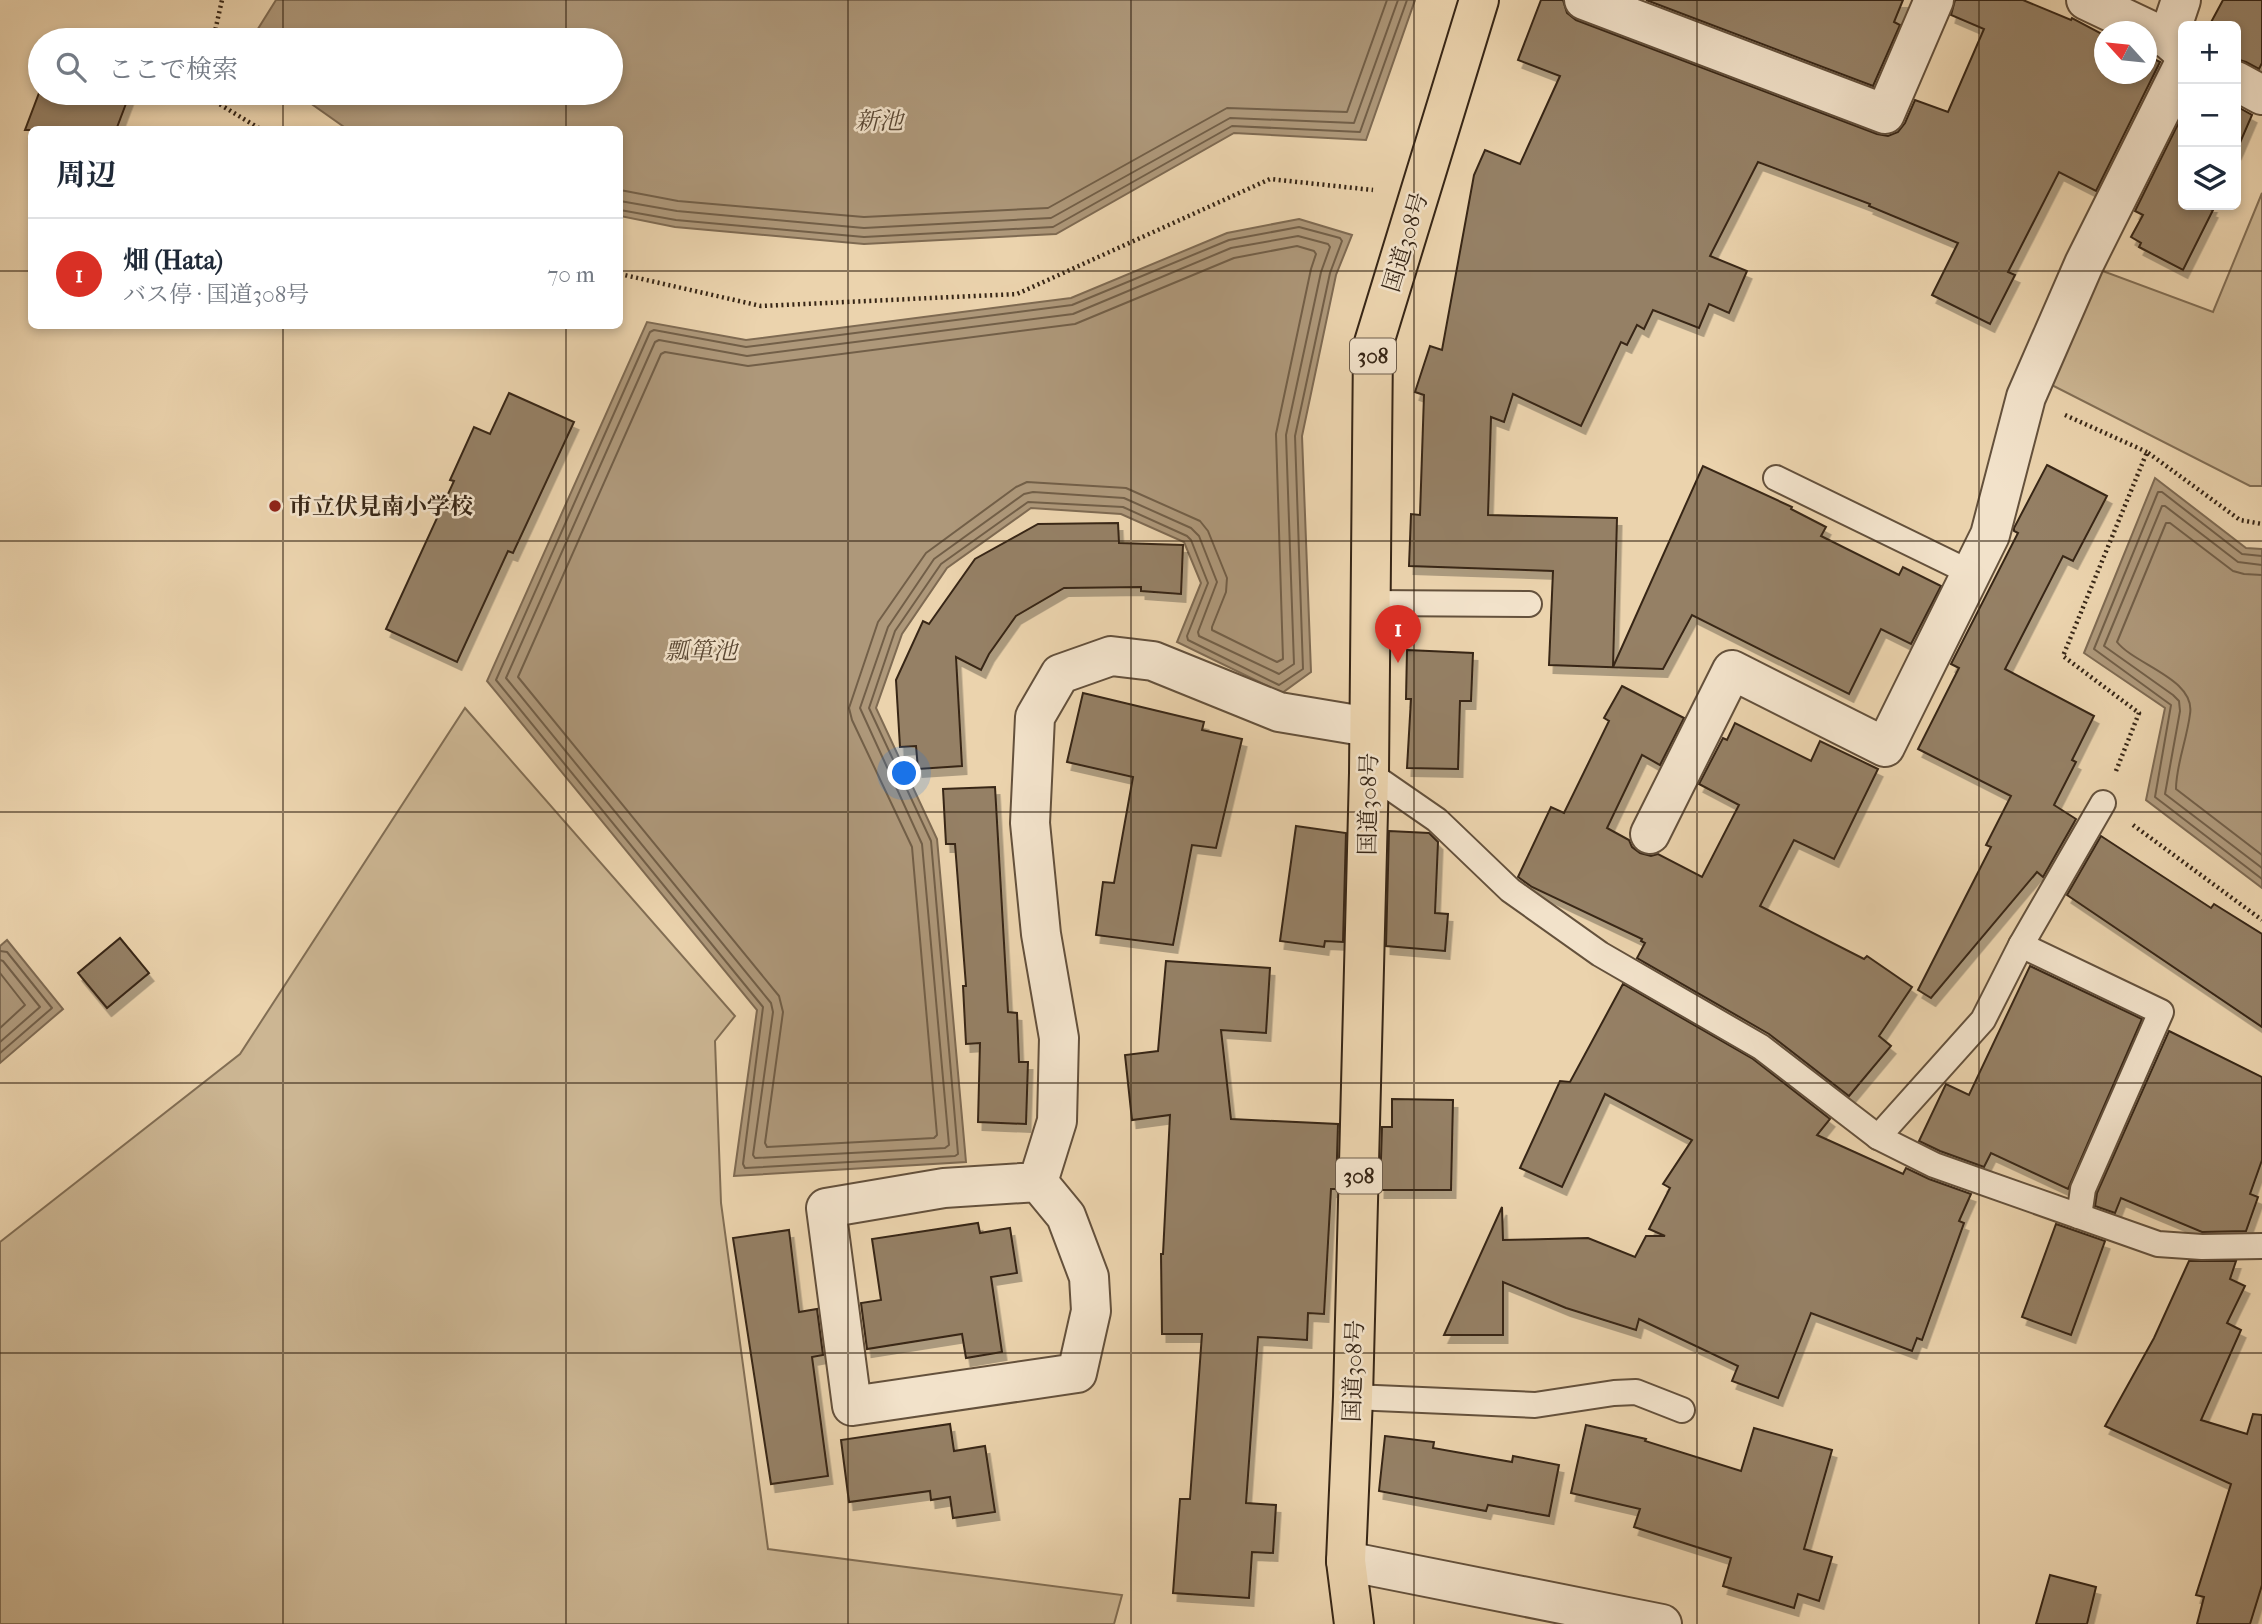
<!DOCTYPE html>
<html lang="ja">
<head>
<meta charset="utf-8">
<style>
	body { margin:0; font-family:"IM FELL French Canon","Noto Serif JP",serif; background:#f6f6f7; color:#1f2937 }
	.controls { position:absolute; right:21px; top:21px; display:grid; overflow:hidden; border-radius:10px; box-shadow:0 4px 10px #0003 }
	.controls button { width:63px; height:63px; display:grid; place-items:center; padding:0; border:0; border-bottom:2px solid #e0e1e3; background:#fff; color:#1f2937; font:35px sans-serif }
	.compass { position:absolute; left:2094px; top:21px; width:63px; height:63px; border-radius:50%; background:#fff; box-shadow:0 4px 10px #0003; rotate:297deg }
	.you { position:absolute; left:905px; top:774px; width:24px; height:24px; margin:-18px; border:5px solid #fff; border-radius:50%; background:#1a73e8; box-shadow:0 0 0 10px #1a73e833 }
	.badge { display:grid; place-items:center; width:46px; height:46px; border-radius:50%; background:#d93025; color:#fff; font-size:23px; font-weight:700 }
	.pin { position:absolute; translate:-50% -58px; filter:drop-shadow(0 2px 4px #0008) }
	.pin::after { content:''; position:absolute; top:37px; width:24px; height:21px; background:inherit; clip-path:polygon(0 0,100% 0,50% 100%) }
	.list { margin:0; padding:0; list-style:none }
	h2 { display:flex; justify-content:space-between; align-items:center; height:91px; margin:0; padding:0 28px; font-size:30px }
	h2 small { font-size:23px; font-weight:400; color:#747a83 }
	.list li { display:grid; grid-template-columns:46px 1fr auto; gap:21px; align-items:center; box-sizing:border-box; height:112px; padding:0 28px; border-top:2px solid #e0e1e3 }
	.list b { display:block; font-size:26px; white-space:nowrap }
	.list p { margin:0; font-size:23px; white-space:nowrap; color:#747a83 }
	.list em { font-size:23px; font-style:normal; color:#747a83 }
	.icon { flex:none; width:38px; height:38px; fill:none; stroke:currentColor; stroke-width:2; stroke-linecap:round; stroke-linejoin:round }
	.map { position:relative; flex:none; width:2262px; height:1624px; overflow:hidden }
	.search { position:absolute; background:#fff; box-shadow:0 4px 10px #0003; left:28px; top:28px; width:595px; height:77px; display:flex; align-items:center; gap:18px; box-sizing:border-box; padding:0 24px; border-radius:38px; color:#747a83; font-size:26px }
	.panel { position:absolute; background:#fff; box-shadow:0 4px 10px #0003; left:28px; top:126px; width:595px; height:203px; border-radius:10px }
	.map>svg:first-child { display:block }
</style>
</head>
<body>
<div class="map">
<svg width="2262" height="1624" viewBox="0 0 2262 1624">
	<defs>
		<filter id="shadow"><feDropShadow dx="4.5" dy="8" stdDeviation="0" flood-color="#0004"/></filter>
	</defs>
	<rect width="100%" height="100%" fill="#ebd3ad"/>
	<filter id="stains"><feTurbulence type="fractalNoise" baseFrequency=".00286" numOctaves="4"/><feColorMatrix values="0 0 0 0 .2 0 0 0 0 .09 0 0 0 0 .02 0 0 0 .5 -.17"/></filter>
	<radialGradient id="worn" r=".72"><stop offset=".6" stop-color="#630" stop-opacity="0"/><stop offset="1" stop-color="#630" stop-opacity=".3"/></radialGradient>
	<g fill="#ccb693" stroke="#826e54" stroke-width="2">
		<polygon points="2262,193 2262,486 2250,486 2034,376 2084,264 2213,312"/>
		<polygon points="465,708 735,1016 715,1041 721,1203 768,1549 1122,1595 1114,1624 0,1624 0,1242 240,1054"/>
	</g>
	<g fill="#ae987a" stroke="#7e6a52" stroke-width="2">
		<polygon points="276,0 1415,0 1366,140 1234,133 1056,234 864,244 675,227 620,216 620,130 347,129 296,93 611,93 611,40 251,40"/>
		<polygon points="1299,219 1352,235 1336,275 1302,436 1311,672 1282,693 1177,642 1201,583 1184,542 1121,514 1031,508 947,568 902,634 876,708 937,839 966,1162 734,1176 757,1010 487,681 647,322 746,340 1071,298 1227,233"/>
		<polygon points="2155,478 2246,548 2262,549 2262,888 2146,800 2165,708 2084,653"/>
		<polygon points="7,940 63,1009 0,1063 0,946"/>
	</g>
	<g fill="none" stroke-linecap="round" stroke-linejoin="round">
		<g stroke="#725f48" stroke-width="2">
			<polyline points="620,190 678,201 864,217 1048,208 1227,108 1347,112 1387,0"/>
			<polyline points="620,201 677,211 864,228 1051,218 1230,118 1354,123 1398,0"/>
			<polyline points="620,210 676,220 864,237 1053,227 1232,126 1360,132 1407,0"/>
			<polygon points="1299,227 1340,238 1342,241 1330,273 1295,436 1303,669 1279,685 1188,640 1187,636 1208,583 1191,540 1187,536 1123,507 1028,502 941,564 895,631 869,708 931,841 958,1154 955,1156 745,1168 743,1164 763,1007 496,680 650,332 654,330 746,347 1072,305 1229,240"/>
			<polygon points="1298,236 1328,244 1330,247 1321,272 1286,435 1294,664 1279,674 1199,636 1198,632 1217,582 1199,536 1191,528 1124,498 1033,492 1024,494 934,559 888,627 860,708 922,844 949,1145 945,1148 755,1158 753,1155 773,1012 771,1003 506,678 655,342 659,340 747,356 1073,314 1231,248"/>
			<polygon points="1297,246 1314,251 1316,254 1311,269 1276,434 1283,659 1277,662 1212,630 1212,627 1226,592 1227,578 1208,531 1200,521 1126,488 1027,482 1016,487 926,553 878,622 849,708 852,720 912,847 937,1135 934,1138 767,1147 765,1143 783,1012 779,996 518,677 661,354 665,352 748,366 1075,324 1234,258"/>
			<polyline points="2262,556 2242,554 2162,492 2158,492 2094,649 2171,705 2155,797 2262,879"/>
			<polyline points="2262,565 2238,562 2165,506 2162,506 2104,646 2173,695 2179,701 2180,711 2165,794 2262,868"/>
			<path d="M2262 575 2244 574 2233 571 2170 523H2166L2117 642C2135 665 2196 679 2190 714 2187 739 2176 765 2176 789L2262 855"/>
			<polyline points="0,951 7,952 52,1008 0,1053"/>
			<polyline points="0,960 3,961 40,1007 0,1042"/>
			<polyline points="0,973 25,1005 0,1028"/>
		</g>
	</g>
	<g fill="#958065" stroke="#372616" stroke-width="2" filter="url(#shadow)">
		<polygon points="1541,0 1563,0 1567,13 1576,20 1877,134 1888,136 1898,132 1905,123 1915,100 1948,112 1984,29 1951,15 1955,0 2023,0 2071,20 2072,18 2104,35 2104,74 2146,74 2146,55 2160,62 2096,191 2059,172 2008,272 2015,275 1990,324 1932,295 1958,243 1869,206 1870,204 1758,162 1710,256 1747,271 1729,313 1709,304 1699,328 1653,310 1644,329 1637,325 1627,345 1621,342 1581,426 1513,394 1504,422 1491,417 1488,515 1617,518 1613,667 1703,466 1792,507 1791,509 1826,527 1821,536 1899,575 1903,567 1941,586 1911,644 1881,629 1849,694 1692,615 1663,669 1549,665 1553,571 1409,566 1411,514 1420,515 1424,395 1415,392 1430,346 1442,350 1474,175 1485,150 1520,164 1560,76 1518,60"/>
		<polygon points="1646,0 1903,0 1894,22 1900,25 1873,86"/>
		<polygon points="2223,0 2262,0 2262,63 2259,69 2246,62 2236,59 2236,26 2209,26"/>
		<polygon points="39,93 130,93 116,130 25,130"/>
		<polygon points="2236,106 2252,115 2236,152"/>
		<polygon points="2183,114 2183,205 2212,205 2210,209 2213,210 2183,270 2139,247 2141,243 2131,237 2143,215 2135,211"/>
		<polygon points="509,393 574,422 513,553 508,551 457,662 386,629 454,481 450,480 474,427 490,434"/>
		<polygon points="2047,465 2107,496 2073,561 2063,556 2005,669 2094,716 2072,760 2076,762 2054,805 2076,819 2043,877 2037,872 1931,998 1918,990 1991,847 1986,845 2011,796 1918,749 1959,668 1951,664 2018,533 2014,531 2014,528"/>
		<polygon points="1118,523 1119,543 1183,545 1181,594 1141,591 1141,587 1064,588 1016,616 989,654 981,670 956,657 962,766 918,769 916,746 900,747 896,680 923,621 929,624 975,559 1038,524"/>
		<polygon points="1407,650 1473,653 1471,701 1460,701 1458,769 1407,768 1411,699 1406,699"/>
		<polygon points="1622,686 1684,718 1660,765 1642,755 1607,828 1629,840 1632,847 1640,853 1651,856 1658,854 1702,877 1739,805 1699,784 1723,738 1727,740 1735,723 1811,761 1820,741 1878,769 1834,859 1794,840 1760,906 1864,959 1867,956 1912,987 1879,1036 1891,1046 1849,1096 1769,1034 1637,958 1645,943 1641,941 1642,939 1532,887 1518,877 1551,807 1564,813 1609,721 1604,718"/>
		<polygon points="1083,693 1204,722 1202,730 1242,739 1216,848 1192,845 1173,945 1096,935 1103,882 1114,883 1133,777 1067,762"/>
		<polygon points="995,787 1008,1012 1017,1013 1019,1062 1028,1062 1026,1124 978,1122 980,1043 966,1044 963,986 966,986 955,844 946,844 943,789"/>
		<polygon points="1296,826 1346,833 1343,942 1325,941 1324,947 1280,941"/>
		<polygon points="1389,831 1429,833 1438,842 1435,913 1448,914 1445,951 1386,946"/>
		<polygon points="2101,836 2211,908 2214,904 2262,934 2262,1027 2067,895"/>
		<polygon points="120,938 149,973 107,1008 78,973"/>
		<polygon points="1166,961 1270,968 1266,1033 1221,1030 1231,1119 1338,1124 1336,1189 1331,1189 1324,1314 1308,1313 1307,1340 1258,1337 1246,1503 1276,1505 1273,1553 1252,1552 1249,1598 1173,1593 1180,1499 1190,1499 1202,1334 1162,1334 1161,1254 1163,1254 1170,1115 1132,1120 1125,1055 1158,1051"/>
		<polygon points="2030,966 2142,1019 2068,1189 1991,1153 1984,1167 1940,1151 1919,1141 1946,1084 1969,1095"/>
		<polygon points="1623,984 1753,1059 1830,1119 1817,1135 1903,1174 1906,1168 1929,1179 1971,1194 1959,1221 1964,1223 1922,1340 1917,1338 1912,1351 1811,1313 1778,1398 1732,1381 1738,1366 1639,1319 1636,1330 1566,1308 1503,1282 1503,1335 1444,1335 1502,1207 1503,1240 1588,1238 1635,1257 1646,1236 1665,1236 1649,1229 1670,1188 1663,1184 1692,1140 1605,1094 1562,1187 1520,1168 1560,1081 1570,1082"/>
		<polygon points="2169,1031 2262,1077 2262,1160 2250,1194 2258,1197 2246,1231 2202,1232 2121,1198 2115,1213 2095,1206 2097,1193"/>
		<polygon points="1392,1099 1453,1100 1451,1190 1380,1190 1382,1127 1392,1127"/>
		<polygon points="978,1223 980,1233 1010,1228 1017,1273 991,1277 1002,1352 966,1358 962,1334 867,1349 861,1303 881,1300 872,1239"/>
		<polygon points="2056,1224 2105,1241 2071,1335 2022,1317"/>
		<polygon points="789,1230 799,1312 817,1309 823,1355 812,1357 828,1476 771,1484 733,1238"/>
		<polygon points="2189,1261 2236,1261 2230,1279 2245,1286 2227,1323 2241,1330 2201,1420 2247,1434 2253,1414 2262,1415 2262,1585 2250,1624 2197,1624 2204,1597 2196,1595 2231,1484 2105,1426 2154,1338"/>
		<polygon points="950,1424 954,1451 985,1446 995,1512 953,1518 950,1497 931,1500 930,1491 849,1502 841,1440"/>
		<polygon points="1586,1425 1646,1439 1645,1441 1741,1471 1754,1428 1832,1450 1804,1549 1832,1557 1819,1601 1798,1594 1794,1608 1723,1586 1731,1558 1634,1527 1640,1509 1571,1493"/>
		<polygon points="1385,1436 1434,1442 1433,1448 1512,1462 1513,1456 1559,1465 1549,1516 1488,1505 1486,1511 1379,1491"/>
		<polygon points="2050,1575 2096,1587 2087,1624 2036,1624"/>
	</g>
	<g fill="none" stroke-linecap="round" stroke-linejoin="round">
		<g stroke="#64513c" stroke-width="28">
			<g id="service">
				<polyline points="1776,478 1971,573"/>
				<polyline points="1370,603 1529,604"/>
				<polyline points="1369,773 1437,820 1510,890 1600,954 1761,1047 1878,1137 1934,1165 2158,1244 2202,1247 2262,1246"/>
				<polyline points="2021,945 2161,1012 2083,1189 2079,1216"/>
				<polyline points="1878,1137 1983,1020 2021,945 2103,803"/>
				<polyline points="1353,1397 1535,1405 1614,1393 1636,1392 1682,1410"/>
			</g>
		</g>
		<g stroke="#64513c" stroke-width="42">
			<g id="minor">
				<polyline points="1584,0 1885,114 1934,0"/>
				<polyline points="2086,0 2168,39 2183,52"/>
				<polyline points="2168,39 2181,0"/>
				<polyline points="2236,81 2262,95"/>
				<polyline points="1650,834 1732,670 1885,747 1990,535 2026,397 2084,264 2183,66"/>
				<polyline points="1038,1182 1066,1216 1089,1277 1091,1311 1077,1373 852,1406 826,1208 944,1188 1038,1182 1057,1121 1059,1038 1041,934 1030,823 1035,717 1060,674 1111,656 1153,661 1279,712 1369,727"/>
				<polyline points="1346,1561 1662,1624"/>
			</g>
		</g>
		<g stroke="#372616" stroke-width="42">
			<polyline id="trunk" points="1354,1624 1346,1561 1353,1397 1369,773 1373,346 1479,0"/>
		</g>
		<g stroke="#372616" stroke-width="4.5" stroke-dasharray="2 3.5" stroke-linecap="butt">
			<polyline points="213,40 222,0"/>
			<polyline points="201,93 262,130"/>
			<polyline points="620,274 761,306 1017,294 1270,179 1373,190"/>
			<polyline points="2065,415 2147,452"/>
			<polyline points="2116,771 2139,713 2063,656 2147,452 2240,520 2262,524"/>
			<polyline points="2133,825 2262,920"/>
		</g>
		<use href="#service" stroke="#f2e2ca" stroke-width="24"/>
		<use href="#minor" stroke="#f2e2ca" stroke-width="38"/>
		<use href="#trunk" stroke="#ebd3ad" stroke-width="38"/>
	</g>
	<path fill="none" stroke="#372616" stroke-width="2" stroke-opacity="0.55" d="M283 0V40M566 0V40M848 0V1624M1131 0V1624M1414 0V1624M1697 0V1624M1979 0V1624M283 93V130M566 93V130M0 271H32M620 271H2262M283 326V1624M566 326V1624M0 541H2262M0 812H2262M0 1083H2262M0 1353H2262"/>
	<circle fill="#8f2418" stroke="#f2e2ca" stroke-width="2.5" cx="275" cy="506" r="7"/>
	<g text-anchor="middle" stroke-width="5" stroke-linejoin="round" paint-order="stroke">
		<g fill="#f2e2ca" stroke="#6f5e4c" stroke-width="2">
			<rect x="1350" y="338.5" width="46" height="35" rx="5"/>
			<rect x="1336" y="1158.5" width="46" height="35" rx="5"/>
		</g>
		<g font-size="21" font-weight="bold" fill="#372616">
			<text x="1373" y="363">308</text>
			<text x="1359" y="1183">308</text>
		</g>
		<g font-size="23" fill="#372616" stroke="#f2e2ca">
			<text transform="translate(1405 242) rotate(-73)" y="8">国道308号</text>
			<text transform="translate(1368 804) rotate(-89)" y="8">国道308号</text>
			<text transform="translate(1353 1371) rotate(-88)" y="8">国道308号</text>
		</g>
		<g font-size="23" font-weight="bold" fill="#372616" stroke="#f2e2ca" text-anchor="start">
			<text x="289" y="514">市立伏見南小学校</text>
		</g>
		<g font-size="24" font-style="italic" fill="#5b4834" stroke="#f2e2ca">
			<text x="879" y="129">新池</text>
			<text x="701" y="659">瓢箪池</text>
		</g>
	</g>
	<rect width="100%" height="100%" filter="url(#stains)"/>
	<rect width="100%" height="100%" fill="url(#worn)"/>
</svg>
<div class="controls">
<button>+</button>
<button>−</button>
<button><svg class="icon" aria-label="layers" viewBox="0 0 24 24"><path d="M12 4l9 5-9 5-9-5zM3 14l9 5 9-5"/></svg></button>
</div>
<svg class="compass" viewBox="-18 -18 36 36"><path d="M0-13l5 13h-10z" fill="#e53935"/><path d="M0 13l5-13h-10z" fill="#747a83"/></svg>
<div class="you"></div>
<div class="pin badge" style="left:1398px;top:663px">1</div>
<div class="search"><svg class="icon" aria-label="search" viewBox="0 0 24 24"><circle cx="10" cy="10" r="6"/><path d="M15 15l6 6"/></svg>ここで検索</div>
<section class="panel">
<h2>周辺<small></small></h2>
<ul class="list">
<li><span class="badge">1</span><div><b>畑 (Hata)</b><p>バス停 · 国道308号</p></div><em>70 m</em></li>
</ul>
</section>
</div>
</body>
</html>
